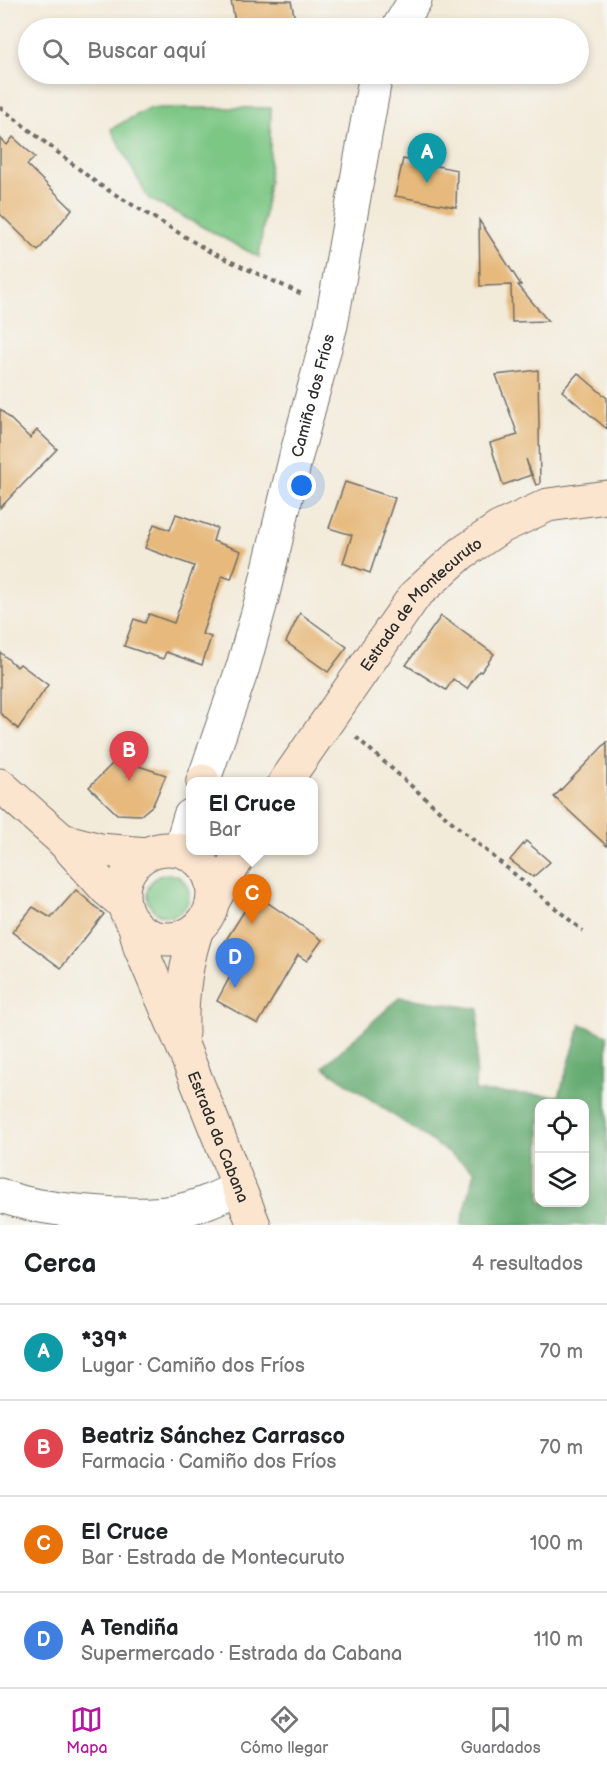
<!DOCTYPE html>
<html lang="es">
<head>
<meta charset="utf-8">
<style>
	body { margin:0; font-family:"Balsamiq Sans",sans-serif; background:#f2f2f2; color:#202124 }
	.controls { position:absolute; right:18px; bottom:18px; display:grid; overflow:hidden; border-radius:12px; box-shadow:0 3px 9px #0003 }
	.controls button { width:54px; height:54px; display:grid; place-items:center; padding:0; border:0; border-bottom:2px solid #e0e0e0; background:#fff; color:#202124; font:30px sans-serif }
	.you { position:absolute; left:302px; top:486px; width:21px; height:21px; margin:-15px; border:4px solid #fff; border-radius:50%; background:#1a73e8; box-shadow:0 0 0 9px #1a73e833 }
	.badge { display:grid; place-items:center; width:39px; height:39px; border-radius:50%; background:#b5179e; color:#fff; font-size:20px; font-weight:700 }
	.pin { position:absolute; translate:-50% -50px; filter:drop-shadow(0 2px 3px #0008) }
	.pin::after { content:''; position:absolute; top:32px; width:21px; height:18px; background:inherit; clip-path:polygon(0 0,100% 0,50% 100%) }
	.popup { position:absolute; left:186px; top:777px; width:132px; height:78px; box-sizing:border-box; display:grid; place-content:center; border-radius:12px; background:#fff; filter:drop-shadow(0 2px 4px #0005); font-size:20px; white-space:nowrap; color:#757577 }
	.popup b { font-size:22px; color:#202124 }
	.popup::after { content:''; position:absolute; left:50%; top:100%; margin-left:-12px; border:12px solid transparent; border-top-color:#fff }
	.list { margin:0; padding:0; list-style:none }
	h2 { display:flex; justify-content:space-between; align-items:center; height:78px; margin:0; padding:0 24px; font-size:26px }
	h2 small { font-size:20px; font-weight:400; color:#757577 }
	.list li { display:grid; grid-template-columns:39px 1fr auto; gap:18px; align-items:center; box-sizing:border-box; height:96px; padding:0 24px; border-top:2px solid #e0e0e0 }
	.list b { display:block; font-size:22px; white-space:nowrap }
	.list p { margin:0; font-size:20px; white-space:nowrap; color:#757577 }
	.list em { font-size:20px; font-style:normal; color:#757577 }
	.icon { flex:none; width:33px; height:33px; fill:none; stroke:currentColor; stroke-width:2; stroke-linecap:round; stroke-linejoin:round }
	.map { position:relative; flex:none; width:607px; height:1225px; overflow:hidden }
	.search { position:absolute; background:#fff; box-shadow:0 3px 9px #0003; left:18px; right:18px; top:18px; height:66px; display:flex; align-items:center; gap:15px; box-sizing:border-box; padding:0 21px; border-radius:33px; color:#757577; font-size:22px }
	.sheet { height:462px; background:#fff }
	nav { display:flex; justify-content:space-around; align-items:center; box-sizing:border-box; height:84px; border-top:2px solid #e0e0e0; background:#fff; font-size:16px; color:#757577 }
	nav a { display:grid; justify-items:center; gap:3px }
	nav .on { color:#b5179e }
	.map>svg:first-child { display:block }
</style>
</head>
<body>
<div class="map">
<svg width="607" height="1225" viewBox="0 0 607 1225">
	<rect width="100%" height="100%" fill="#f6f6f2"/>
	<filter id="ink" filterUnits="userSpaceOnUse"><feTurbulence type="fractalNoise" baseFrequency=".0167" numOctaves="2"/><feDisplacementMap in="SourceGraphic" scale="12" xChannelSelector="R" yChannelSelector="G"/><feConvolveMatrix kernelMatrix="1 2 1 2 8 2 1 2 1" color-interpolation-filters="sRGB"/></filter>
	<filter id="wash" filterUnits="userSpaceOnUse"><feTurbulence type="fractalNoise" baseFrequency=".008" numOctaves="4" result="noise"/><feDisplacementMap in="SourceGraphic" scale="24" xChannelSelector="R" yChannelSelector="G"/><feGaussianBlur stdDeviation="1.35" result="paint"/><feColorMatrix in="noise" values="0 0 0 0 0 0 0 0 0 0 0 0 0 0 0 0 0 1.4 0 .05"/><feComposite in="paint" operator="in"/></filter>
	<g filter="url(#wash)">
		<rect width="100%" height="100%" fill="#f3ebda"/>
		<g fill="#7dc785" stroke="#547958" stroke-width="1.5">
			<polygon points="149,108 271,108 269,180 259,257 148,198 111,129"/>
			<circle cx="168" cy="895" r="21"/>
		</g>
		<path fill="#66ac72" stroke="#486c4e" stroke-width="1.5" fill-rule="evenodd" d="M400 997 479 1009 475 1091 559 1096 581 1024 607 1035V1225H461L475 1171 323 1067ZM540 1104H584V1202H540Z"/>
		<g id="blocks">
			<g fill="#e7b97b">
				<polygon points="231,0 291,1 297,28 236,28"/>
				<polygon points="13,137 35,157 27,165 72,209 38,251 0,214 0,138 7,145"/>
				<polygon points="403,159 457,170 456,207 395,196"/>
				<polygon points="479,220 521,285 518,285 548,321 512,322 511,285 480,286"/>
				<polygon points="538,370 540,484 536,485 526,459 531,475 503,485 490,443 518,435 496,375"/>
				<polygon points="578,373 607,398 607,429 562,391"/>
				<polygon points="0,409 30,438 37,430 57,449 0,508"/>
				<polygon points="345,482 395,498 370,573 343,563 352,535 329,528"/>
				<polygon points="176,514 217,528 213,541 241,551 231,579 222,576 202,634 211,637 202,665 166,652 163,659 124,646 134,619 145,623 149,614 174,623 194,566 145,548 154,524 170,530"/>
				<polygon points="300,613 347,647 328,672 286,642"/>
				<polygon points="441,616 494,654 481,672 479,671 467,689 453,679 446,690 406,665"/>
				<polygon points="0,652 17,667 20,664 48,685 18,729 0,713"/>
				<polygon points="607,742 607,846 554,797"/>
				<polygon points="117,759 166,775 153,805 141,815 117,814 89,787"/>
				<polygon points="526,841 550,862 533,877 510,860"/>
				<polygon points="76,890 104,914 61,968 12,932 33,907 51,918"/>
				<polygon points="255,894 322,940 307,961 298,955 258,1024 217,1001 242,954 224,943"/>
			</g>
		</g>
	</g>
	<g filter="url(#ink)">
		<use href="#blocks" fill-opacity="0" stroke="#716e68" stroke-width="1.5"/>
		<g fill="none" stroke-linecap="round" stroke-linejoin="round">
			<g stroke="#716e68" stroke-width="35">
				<g id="street">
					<polyline points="398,28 415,0"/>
					<path id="s1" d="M203 782 243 667 262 598 296 456 331 325 376 74"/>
					<polyline points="180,850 190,816"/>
					<path d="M0 1195C36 1211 134 1218 173 1212 196 1208 217 1198 238 1188"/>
				</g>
			</g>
			<g stroke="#716e68" stroke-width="35">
				<g id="secondary">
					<polyline points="203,781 203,782"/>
					<path id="s2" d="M285 782 415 595 462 553 499 528 548 505 607 497"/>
					<polyline points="0,785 62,840 106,889 124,904"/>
					<polyline points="62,840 100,850 147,854"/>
					<circle cx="168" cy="894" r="45"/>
					<polyline points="213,901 242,850"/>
					<path id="s3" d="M134 923 140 947 183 1047 254 1225"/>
					<path d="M182 1033C181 996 185 964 197 929"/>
				</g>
			</g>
			<g stroke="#716e68" stroke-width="4" stroke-dasharray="4.5 4.5" stroke-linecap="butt">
				<polyline points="0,107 98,184 212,253 304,295"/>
				<polyline points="356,737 459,828 583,931"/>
			</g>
			<use href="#street" stroke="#fff" stroke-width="33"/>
			<use href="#secondary" stroke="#fce5cf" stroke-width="33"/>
		</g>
	</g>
	<g text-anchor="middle" stroke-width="5" stroke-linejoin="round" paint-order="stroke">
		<g font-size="16" fill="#2b2b2b" stroke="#f6f6f2">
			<text dy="6" stroke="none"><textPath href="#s1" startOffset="402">Camiño dos Fríos</textPath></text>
			<text dy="6" stroke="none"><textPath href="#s2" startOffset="225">Estrada de Montecuruto</textPath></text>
			<text dy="6" stroke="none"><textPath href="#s3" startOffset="230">Estrada da Cabana</textPath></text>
		</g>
	</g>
</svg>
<div class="controls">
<button><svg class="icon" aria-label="locate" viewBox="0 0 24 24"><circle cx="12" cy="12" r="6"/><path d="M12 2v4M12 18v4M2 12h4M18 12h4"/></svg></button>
<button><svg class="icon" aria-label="layers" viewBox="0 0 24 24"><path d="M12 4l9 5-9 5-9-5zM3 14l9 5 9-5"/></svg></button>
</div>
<div class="you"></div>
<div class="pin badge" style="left:427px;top:183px;background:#0f9aa8">A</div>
<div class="pin badge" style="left:129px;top:781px;background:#e0444e">B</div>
<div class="pin badge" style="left:252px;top:924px;background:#e8710a">C</div>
<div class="popup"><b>El Cruce</b>Bar</div>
<div class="pin badge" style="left:235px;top:988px;background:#3f7fe0">D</div>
<div class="search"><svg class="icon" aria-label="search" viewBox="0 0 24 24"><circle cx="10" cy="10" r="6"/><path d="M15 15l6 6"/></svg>Buscar aquí</div>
</div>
<section class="sheet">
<h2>Cerca<small>4 resultados</small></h2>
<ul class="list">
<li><span class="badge" style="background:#0f9aa8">A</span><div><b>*39*</b><p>Lugar · Camiño dos Fríos</p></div><em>70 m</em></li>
<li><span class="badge" style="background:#e0444e">B</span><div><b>Beatriz Sánchez Carrasco</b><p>Farmacia · Camiño dos Fríos</p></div><em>70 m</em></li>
<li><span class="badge" style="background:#e8710a">C</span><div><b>El Cruce</b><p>Bar · Estrada de Montecuruto</p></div><em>100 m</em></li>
<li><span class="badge" style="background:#3f7fe0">D</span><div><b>A Tendiña</b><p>Supermercado · Estrada da Cabana</p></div><em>110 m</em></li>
</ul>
</section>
<nav>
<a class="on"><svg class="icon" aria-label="map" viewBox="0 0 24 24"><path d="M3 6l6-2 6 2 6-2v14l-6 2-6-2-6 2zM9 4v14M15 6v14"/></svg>Mapa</a>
<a><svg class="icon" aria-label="directions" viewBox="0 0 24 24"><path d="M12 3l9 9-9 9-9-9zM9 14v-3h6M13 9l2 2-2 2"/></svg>Cómo llegar</a>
<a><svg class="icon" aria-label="saved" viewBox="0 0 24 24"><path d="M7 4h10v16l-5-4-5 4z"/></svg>Guardados</a>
</nav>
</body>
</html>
